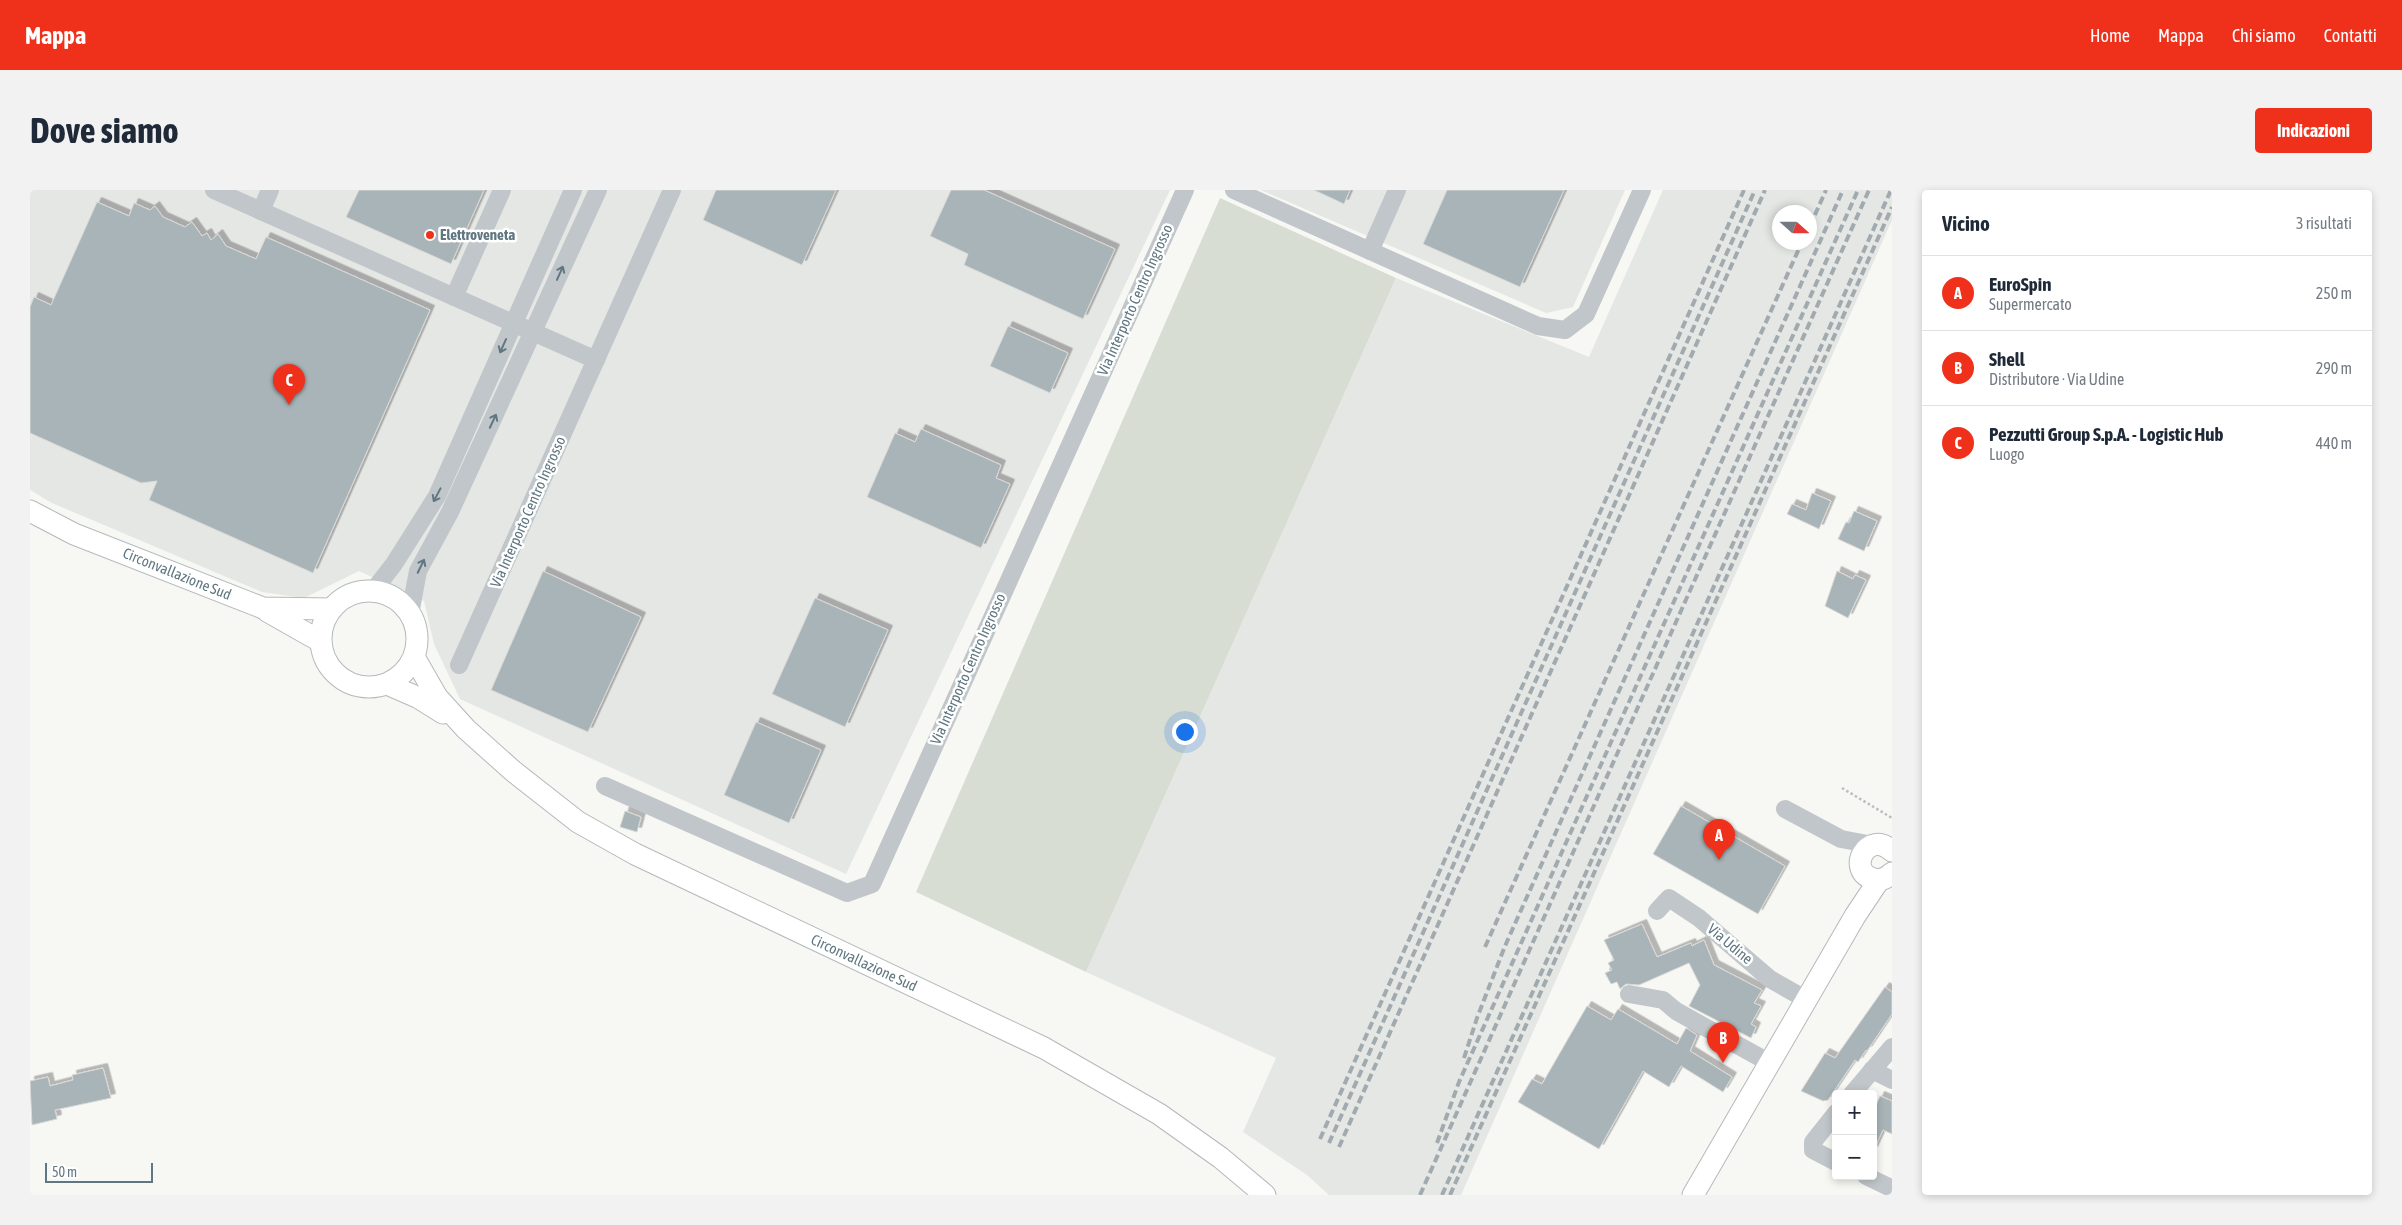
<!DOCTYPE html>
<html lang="it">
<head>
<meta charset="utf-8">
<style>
	body { margin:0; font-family:"Asap Condensed",sans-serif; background:#f2f2f3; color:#1f2937 }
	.controls { position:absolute; right:15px; bottom:15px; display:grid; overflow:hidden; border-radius:5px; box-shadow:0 2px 8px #0003 }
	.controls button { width:45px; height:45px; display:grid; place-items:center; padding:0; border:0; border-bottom:1px solid #e0e1e3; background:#fff; color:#1f2937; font:25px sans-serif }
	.compass { position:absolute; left:1742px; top:15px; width:45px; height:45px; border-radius:50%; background:#fff; box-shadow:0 2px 8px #0003; rotate:111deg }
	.scale { position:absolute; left:15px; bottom:12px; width:108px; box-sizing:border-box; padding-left:5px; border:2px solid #607781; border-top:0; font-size:14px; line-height:18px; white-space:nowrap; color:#607781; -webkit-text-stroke:4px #fff; paint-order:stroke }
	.you { position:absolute; left:1154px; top:541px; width:18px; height:18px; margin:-12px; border:4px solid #fff; border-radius:50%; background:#1a73e8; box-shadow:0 0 0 8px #1a73e833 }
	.badge { display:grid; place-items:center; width:32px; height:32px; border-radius:50%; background:#ef311c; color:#fff; font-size:16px; font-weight:700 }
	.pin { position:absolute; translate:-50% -41px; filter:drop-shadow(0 1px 2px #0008) }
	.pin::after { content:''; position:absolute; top:26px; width:18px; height:15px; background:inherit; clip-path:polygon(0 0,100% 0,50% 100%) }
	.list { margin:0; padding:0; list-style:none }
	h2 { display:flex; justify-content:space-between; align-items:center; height:65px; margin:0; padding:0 20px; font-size:21px }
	h2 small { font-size:16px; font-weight:400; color:#747a83 }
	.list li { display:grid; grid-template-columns:32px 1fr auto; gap:15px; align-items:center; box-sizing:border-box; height:75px; padding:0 20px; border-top:1px solid #e0e1e3 }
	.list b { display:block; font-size:19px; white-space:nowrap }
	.list p { margin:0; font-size:16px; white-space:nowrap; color:#747a83 }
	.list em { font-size:16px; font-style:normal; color:#747a83 }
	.map { position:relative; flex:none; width:1862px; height:1005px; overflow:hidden; border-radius:5px }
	header { display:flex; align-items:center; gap:30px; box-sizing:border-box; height:70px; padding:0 25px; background:#ef311c; color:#fff }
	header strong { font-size:24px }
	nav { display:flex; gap:28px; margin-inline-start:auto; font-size:18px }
	.intro { display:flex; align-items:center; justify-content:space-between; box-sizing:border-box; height:120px; padding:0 30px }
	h1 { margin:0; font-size:35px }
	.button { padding:12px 22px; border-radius:5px; background:#ef311c; color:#fff; font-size:18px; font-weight:700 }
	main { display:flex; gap:30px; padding:0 30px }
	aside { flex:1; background:#fff; border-radius:5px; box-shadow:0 2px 8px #0003 }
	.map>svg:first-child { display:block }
</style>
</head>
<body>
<header>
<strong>Mappa</strong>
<nav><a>Home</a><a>Mappa</a><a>Chi siamo</a><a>Contatti</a></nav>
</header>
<div class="intro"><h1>Dove siamo</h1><a class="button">Indicazioni</a></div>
<main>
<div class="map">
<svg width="1862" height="1005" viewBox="0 0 1862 1005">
	<defs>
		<filter id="shadow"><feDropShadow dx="4.5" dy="-4.5" stdDeviation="0" flood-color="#0004"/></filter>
	</defs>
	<rect width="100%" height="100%" fill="#f7f7f4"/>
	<g fill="#e5e7e5" fill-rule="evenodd">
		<polygon points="0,0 1140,0 816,684 430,509 404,454 394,411 329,381 274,408 232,402 22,313 0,300"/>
		<polygon points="1231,0 1595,0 1543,117 1516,123"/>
		<path d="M1633 0H1862V30L1431 1005H1299L1277 985 1213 942 1246 868 1056 782 1366 88 1559 167ZM1750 22H1780V52H1750Z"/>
	</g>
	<polygon fill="#d8ddd3" points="1190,8 1366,88 1056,782 886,702"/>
	<g fill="#a8b4b8" stroke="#d9d9d6" filter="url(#shadow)">
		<polygon points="329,0 454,0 421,74 316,27"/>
		<polygon points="686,0 806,0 772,75 673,30"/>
		<polygon points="921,0 954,0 1085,59 1053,129 934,75 938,64 900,46"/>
		<polygon points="1284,0 1320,0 1314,14"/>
		<polygon points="1417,0 1534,0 1490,97 1393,54"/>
		<polygon points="67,12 99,26 104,13 120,20 125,16 133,27 155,37 162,32 172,46 177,43 181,50 188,44 196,56 226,69 236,47 400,120 283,383 119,310 127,291 111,293 0,243 0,117 4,107 21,115"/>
		<polygon points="978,136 1038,163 1020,203 960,176"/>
		<polygon points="891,239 971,275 966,288 980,294 951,358 837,307 865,243 885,252"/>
		<polygon points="1782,303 1801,311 1789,339 1757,324 1762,314 1776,320"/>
		<polygon points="1824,321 1847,331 1834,361 1808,349 1816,332 1819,333"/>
		<polygon points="513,381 611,427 558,542 461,500"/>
		<polygon points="1807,381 1823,389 1825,385 1836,390 1818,428 1795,416"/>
		<polygon points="785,408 858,440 815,537 742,504"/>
		<polygon points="726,532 791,560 759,633 694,605"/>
		<polygon points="1651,616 1755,676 1728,724 1623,664"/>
		<polygon points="595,621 611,627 607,642 590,637"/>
		<polygon points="1612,734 1627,767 1661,753 1662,756 1674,750 1684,775 1732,800 1724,813 1731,816 1721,834 1726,837 1721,848 1659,816 1670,795 1659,773 1609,795 1596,794 1590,799 1587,792 1581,794 1575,783 1582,780 1578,773 1584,770 1574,750"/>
		<polygon points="1855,797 1862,802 1862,824 1837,861 1836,860 1828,872 1825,870 1798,910 1793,911 1771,901 1795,863 1805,868"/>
		<polygon points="1557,816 1581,830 1588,819 1647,854 1656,838 1667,845 1660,861 1702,887 1693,902 1651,876 1639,897 1613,881 1569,959 1488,912 1502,889 1512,894"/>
		<polygon points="73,878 81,908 25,920 27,929 2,935 0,891 18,887 20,896 43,890 42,885"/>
		<polygon points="1850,906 1862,911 1862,944 1853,940 1843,961 1843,922"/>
	</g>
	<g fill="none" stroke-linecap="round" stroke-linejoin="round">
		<g stroke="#b3babd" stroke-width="23">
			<g id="major">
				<polyline points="0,321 44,344 233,418 301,419"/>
				<circle cx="339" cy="449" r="48"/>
				<polyline points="237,421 290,451"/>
				<polyline points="384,467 407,507 436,539 483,581 548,632 605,664 1014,858 1129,924 1191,968 1235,1005"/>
				<polyline points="357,494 389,508 413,523"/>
				<path d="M1862 661C1837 638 1815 682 1844 689 1851 691 1857 688 1862 683"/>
				<polyline points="1663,1005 1825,726 1849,690"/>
			</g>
		</g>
		<polyline stroke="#babec0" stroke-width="2.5" stroke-dasharray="2.5 2.5" stroke-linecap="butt" points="1812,598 1862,628"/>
		<g stroke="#c0c6c9" stroke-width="18">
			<polyline points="184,0 566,170"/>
			<polyline points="1204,0 1508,136 1535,140 1556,124 1612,0"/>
			<polyline points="231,21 240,0"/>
			<polyline points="1340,61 1367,0"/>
			<polyline points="424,107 472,0"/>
			<polyline points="343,401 364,374 407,306 543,0"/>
			<polyline points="380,424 388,381 420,322 568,0"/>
			<polyline points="429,475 642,0"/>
			<polyline points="575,596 817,703 842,694 1155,0"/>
			<polyline points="1755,619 1811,649 1843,655"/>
			<polyline points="1627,721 1639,708 1669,728 1740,789 1777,810"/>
			<polyline points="1599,804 1633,810 1646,821 1740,873"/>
			<polyline points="1842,880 1862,890"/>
			<polyline points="1822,904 1862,857"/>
			<polyline points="1806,923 1783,952 1783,960 1806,972"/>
			<polyline points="1836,986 1861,998"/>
		</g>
		<use href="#major" stroke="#fff" stroke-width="21"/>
		<g stroke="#a1aaaf" stroke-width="4" stroke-dasharray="8 4" stroke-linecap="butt">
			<polyline points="1780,36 1796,0"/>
			<polyline points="1455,757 1772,52"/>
			<polyline points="1434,868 1447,828 1475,756 1813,0"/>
			<polyline points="1290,949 1714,0"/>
			<polyline points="1299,953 1725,0"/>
			<polyline points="1407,953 1429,892 1828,0"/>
			<polyline points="1309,957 1735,0"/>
			<polyline points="1390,1005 1839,0"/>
			<polyline points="1412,1005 1861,0"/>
			<polyline points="1420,1005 1862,17"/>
		</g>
	</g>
	<defs><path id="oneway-shaft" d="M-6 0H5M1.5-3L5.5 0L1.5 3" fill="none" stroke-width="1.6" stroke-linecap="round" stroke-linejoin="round" transform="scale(1.25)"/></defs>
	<g stroke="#607781">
		<use href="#oneway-shaft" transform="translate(530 83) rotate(-66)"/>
		<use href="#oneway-shaft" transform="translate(473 156) rotate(114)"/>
		<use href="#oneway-shaft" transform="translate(463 231) rotate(-65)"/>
		<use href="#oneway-shaft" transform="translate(407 305) rotate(118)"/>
		<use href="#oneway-shaft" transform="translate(391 376) rotate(-64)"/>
	</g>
	<circle fill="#ef311c" stroke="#fff" stroke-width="2" cx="400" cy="45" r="5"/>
	<g text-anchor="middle" stroke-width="5" stroke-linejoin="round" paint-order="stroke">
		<g font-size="15" font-weight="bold" fill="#607781" stroke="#fff" text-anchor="start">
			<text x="410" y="50">Elettroveneta</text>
		</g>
		<g font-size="15" fill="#607781" stroke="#fff">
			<text transform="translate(1105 110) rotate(-66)" y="5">Via Interporto Centro Ingrosso</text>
			<text transform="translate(498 322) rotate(-66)" y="5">Via Interporto Centro Ingrosso</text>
			<text transform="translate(147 384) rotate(22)" y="5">Circonvallazione Sud</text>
			<text transform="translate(938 479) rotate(-66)" y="5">Via Interporto Centro Ingrosso</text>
			<text transform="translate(1700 754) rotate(40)" y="5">Via Udine</text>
			<text transform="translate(834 773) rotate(25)" y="5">Circonvallazione Sud</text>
		</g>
	</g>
</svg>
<div class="controls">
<button>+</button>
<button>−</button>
</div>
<svg class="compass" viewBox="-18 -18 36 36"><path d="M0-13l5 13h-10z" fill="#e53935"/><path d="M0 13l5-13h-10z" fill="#747a83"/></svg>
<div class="scale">50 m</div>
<div class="you"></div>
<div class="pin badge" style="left:1689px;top:670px">A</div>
<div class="pin badge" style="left:1693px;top:873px">B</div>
<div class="pin badge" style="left:259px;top:215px">C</div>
</div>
<aside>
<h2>Vicino<small>3 risultati</small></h2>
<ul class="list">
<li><span class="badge">A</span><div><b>EuroSpin</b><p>Supermercato</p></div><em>250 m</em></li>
<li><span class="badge">B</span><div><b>Shell</b><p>Distributore · Via Udine</p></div><em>290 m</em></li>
<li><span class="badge">C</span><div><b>Pezzutti Group S.p.A. - Logistic Hub</b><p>Luogo</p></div><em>440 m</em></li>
</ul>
</aside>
</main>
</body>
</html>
